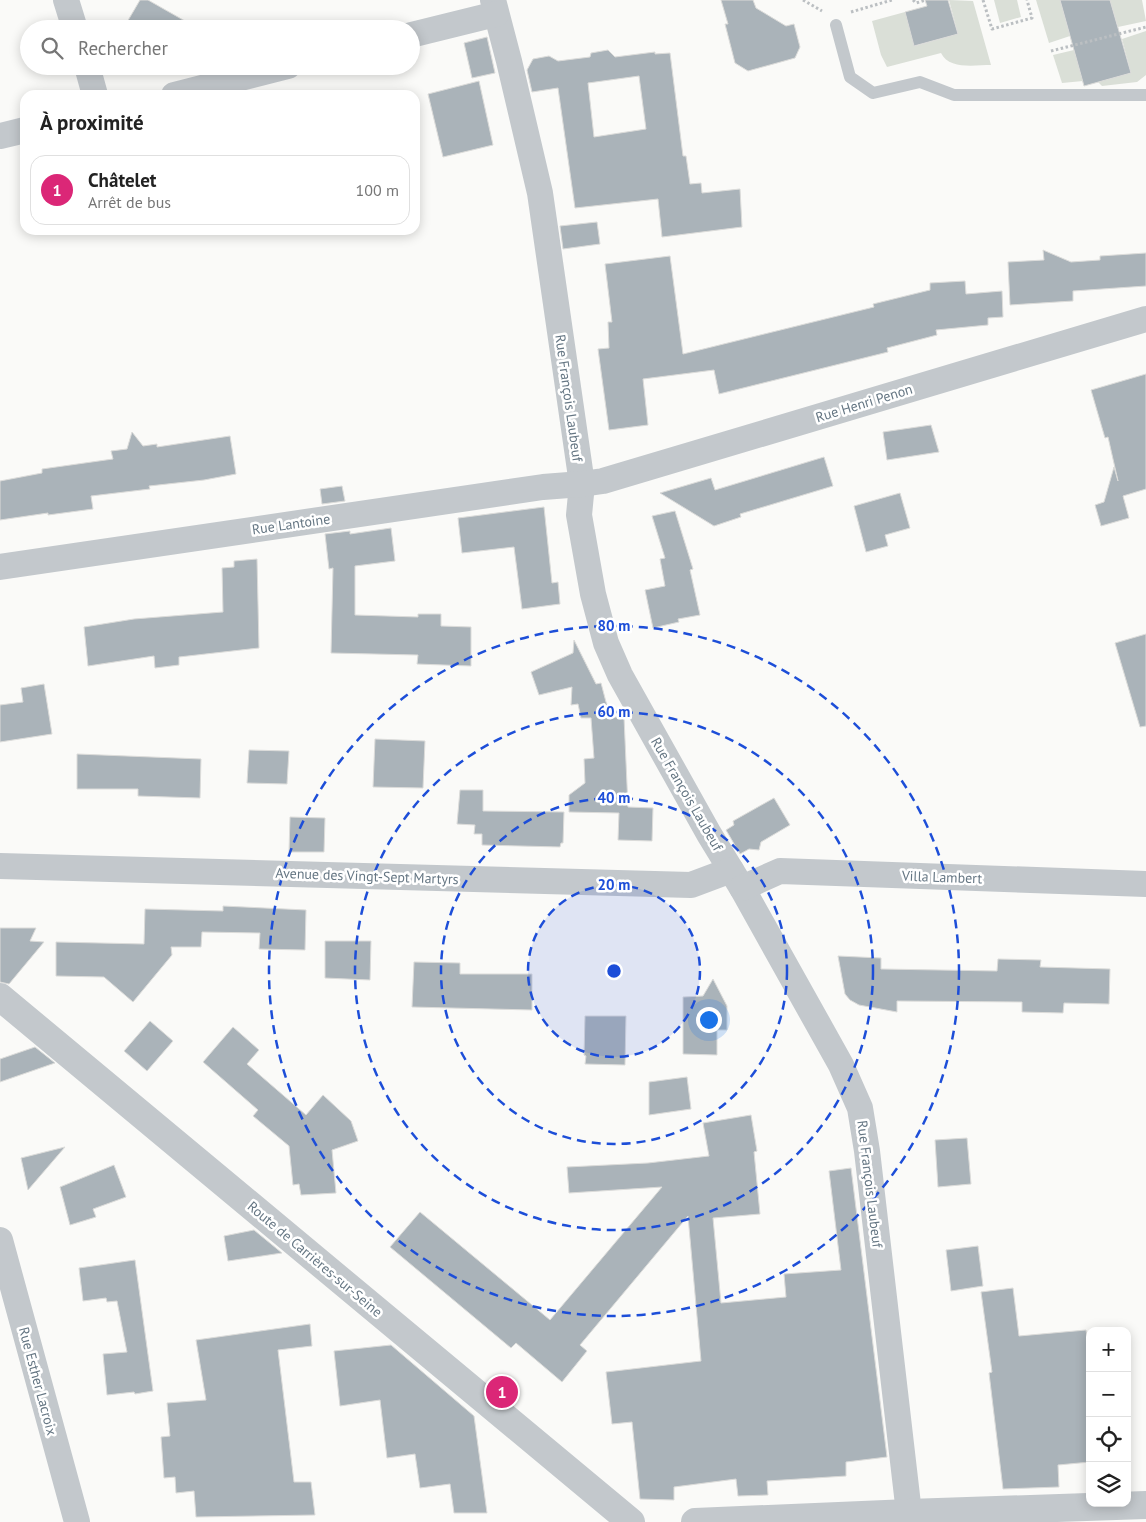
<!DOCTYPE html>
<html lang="fr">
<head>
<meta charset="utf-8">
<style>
	body { margin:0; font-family:"PT Sans",sans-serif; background:#f6f6f6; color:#222 }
	.controls { position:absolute; right:15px; bottom:15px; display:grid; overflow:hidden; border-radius:10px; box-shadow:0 2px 12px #0003 }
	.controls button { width:45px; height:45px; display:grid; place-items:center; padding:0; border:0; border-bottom:1px solid #e0e0e0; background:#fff; color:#222; font:25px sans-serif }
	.you { position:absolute; left:708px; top:1019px; width:18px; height:18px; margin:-12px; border:4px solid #fff; border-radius:50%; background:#1a73e8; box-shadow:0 0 0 8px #1a73e833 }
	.badge { display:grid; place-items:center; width:32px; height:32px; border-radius:50%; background:#db2777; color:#fff; font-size:16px; font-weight:700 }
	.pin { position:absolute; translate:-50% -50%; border:2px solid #fff; box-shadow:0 1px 5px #0006 }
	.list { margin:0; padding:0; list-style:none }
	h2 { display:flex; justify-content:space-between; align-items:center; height:65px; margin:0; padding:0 20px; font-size:21px }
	h2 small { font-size:16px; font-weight:400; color:#767676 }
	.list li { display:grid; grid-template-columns:32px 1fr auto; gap:15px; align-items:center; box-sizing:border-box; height:70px; margin:0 10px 10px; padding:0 10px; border:1px solid #e0e0e0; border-radius:15px }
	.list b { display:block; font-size:19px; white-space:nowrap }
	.list p { margin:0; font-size:16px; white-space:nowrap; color:#767676 }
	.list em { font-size:16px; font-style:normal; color:#767676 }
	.icon { flex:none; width:28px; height:28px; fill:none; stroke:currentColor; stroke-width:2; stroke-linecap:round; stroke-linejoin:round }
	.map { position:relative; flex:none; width:1146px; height:1522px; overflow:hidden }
	.search { position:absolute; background:#fff; box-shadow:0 2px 12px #0003; left:20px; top:20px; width:400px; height:55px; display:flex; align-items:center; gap:12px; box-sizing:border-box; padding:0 18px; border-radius:28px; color:#767676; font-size:19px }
	.panel { position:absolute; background:#fff; box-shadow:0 2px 12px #0003; left:20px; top:90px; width:400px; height:145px; border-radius:15px }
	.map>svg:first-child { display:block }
</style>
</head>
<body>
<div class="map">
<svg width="1146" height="1522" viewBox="0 0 1146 1522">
	<rect width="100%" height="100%" fill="#fafaf8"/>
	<g fill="#dadfd7">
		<path d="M949 0 973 1 991 65C975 65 949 70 941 53L887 67 881 55 872 21 905 12 915 46 958 34Z"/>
		<polygon points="994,0 1017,0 1021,17 1000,23"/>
		<polygon points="1036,0 1060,0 1070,36 1049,43"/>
		<polygon points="1110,0 1142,0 1146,21 1118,27"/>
		<polygon points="1146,31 1146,75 1137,82 1102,86 1098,82 1131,73 1122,39"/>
		<polygon points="1074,50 1083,81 1062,83 1053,55"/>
	</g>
	<g fill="#aab3b9" stroke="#dcdcda" fill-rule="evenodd">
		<polygon points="140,0 148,0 199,29 123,29"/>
		<polygon points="721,0 753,0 756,8 786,26 794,24 800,47 795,58 748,71 735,63 725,24 728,24"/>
		<polygon points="925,0 948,0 958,34 914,46 905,12 927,6"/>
		<polygon points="1060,0 1110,0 1131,73 1084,86"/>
		<polygon points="487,37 495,73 472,78 464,43"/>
		<path d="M608 50 615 57 655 52V54L670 53 683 156H686L690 184 701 183 702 193 740 189 742 227 662 237 658 199 575 208 558 88 532 92 527 70 533 59 549 56 558 61 590 57 591 53ZM639 76 646 129 594 137 588 83Z"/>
		<polygon points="479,81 493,145 443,157 428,94"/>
		<polygon points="597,222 600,244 563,249 560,226"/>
		<polygon points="1043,250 1071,262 1100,260 1100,256 1146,253 1146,286 1073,291 1073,301 1010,305 1008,262 1044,260"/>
		<polygon points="670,256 683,354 874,307 873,304 930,290 930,283 965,281 966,294 1002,291 1003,317 988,318 988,325 936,330 937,335 887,348 888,352 719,394 714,370 643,379 648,425 609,430 598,349 609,348 608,322 612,322 605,264"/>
		<polygon points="1146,374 1146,489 1123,496 1129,518 1101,526 1095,505 1104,502 1114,467 1118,481 1108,437 1105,438 1091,390"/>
		<polygon points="931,425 939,452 887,460 883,432"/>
		<polygon points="132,432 143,446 157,444 157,447 230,436 236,474 204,480 149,486 150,489 91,496 93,509 48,515 48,513 0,520 0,481 42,473 42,469 113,459 111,451 127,449"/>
		<polygon points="824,457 833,486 740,514 741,517 714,526 660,493 711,478 715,490"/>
		<polygon points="342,486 345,501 322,504 320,489"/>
		<polygon points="900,493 910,528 885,535 888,546 866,552 854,506"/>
		<polygon points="544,507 552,583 558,582 560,604 522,609 514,547 462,553 458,518"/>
		<polygon points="675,511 693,569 690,570 700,615 678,619 679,622 653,628 645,590 665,586 660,559 665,558 652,516"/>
		<polygon points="391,528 395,561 355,566 355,615 418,617 418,614 441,614 441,626 471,627 471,666 417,664 418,655 331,653 333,568 329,569 325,534 350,531 350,534"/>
		<polygon points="257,559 259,648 179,657 179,665 155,668 154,656 88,666 84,627 134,619 223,612 222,568 234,567 234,561"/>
		<polygon points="1146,634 1146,726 1140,727 1115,643"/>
		<polygon points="574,640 596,684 601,683 606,702 613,717 624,717 628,807 653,808 652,841 618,840 619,813 569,812 569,795 585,783 584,759 594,758 591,718 581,718 578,704 571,705 572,687 539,695 531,672 573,653"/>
		<polygon points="44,684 52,734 0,742 0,705 23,702 21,688"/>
		<polygon points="375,739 425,741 423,788 373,787"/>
		<polygon points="249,750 289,751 287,784 247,783"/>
		<polygon points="77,754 201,759 200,798 138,796 138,789 77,789"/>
		<polygon points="460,790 483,790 483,811 564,812 563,843 561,843 560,847 482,845 482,834 474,834 475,825 457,824"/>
		<polygon points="774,798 790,825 761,842 759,850 749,849 740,854 726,830 734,825 733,821"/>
		<polygon points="290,817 325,818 324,852 289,852"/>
		<polygon points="223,906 306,910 305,950 259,949 260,933 202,932 201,947 171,947 172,955 133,1002 104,977 56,976 56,942 144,944 145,909 223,911"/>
		<polygon points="0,928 36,928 30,941 44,942 9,984 0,982"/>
		<polygon points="325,941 371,941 370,980 325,978"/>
		<polygon points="838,956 881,958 881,969 997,971 998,959 1041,960 1040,967 1110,969 1109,1004 1064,1003 1063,1013 1022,1012 1022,1002 897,1001 897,1012 859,1005 850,1000 845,994"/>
		<polygon points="414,962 460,963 460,974 532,974 532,1010 412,1007"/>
		<polygon points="713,979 727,1006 727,1030 717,1030 717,1055 683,1054 683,997 703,996"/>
		<polygon points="585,1016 626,1016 625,1065 585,1064 586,1056 584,1055"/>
		<polygon points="150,1021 173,1041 147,1071 124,1051"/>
		<polygon points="233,1027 259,1050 247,1064 306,1115 323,1095 351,1121 358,1141 332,1150 336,1193 301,1195 299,1184 293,1185 289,1146 253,1116 258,1110 203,1062"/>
		<polygon points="35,1047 55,1063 0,1082 0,1059"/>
		<polygon points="687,1077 691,1109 649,1115 649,1082"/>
		<polygon points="751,1115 757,1151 754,1152 760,1214 713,1218 721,1303 786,1297 784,1274 841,1270 829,1171 851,1168 887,1457 846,1462 846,1476 767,1481 768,1495 738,1496 736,1479 674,1487 674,1500 640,1499 632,1422 612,1424 606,1372 701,1361 688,1216 580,1345 587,1351 562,1382 516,1343 511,1348 390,1247 420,1212 550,1320 662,1187 569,1193 567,1167 648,1163 709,1156 703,1123"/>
		<polygon points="967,1138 971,1184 938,1187 935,1140"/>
		<polygon points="65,1147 28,1190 21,1158"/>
		<polygon points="114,1165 126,1197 93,1209 96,1217 70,1225 60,1187"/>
		<polygon points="254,1230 282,1253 228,1261 224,1236"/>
		<polygon points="978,1246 983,1286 951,1291 946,1250"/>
		<polygon points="135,1260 153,1391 135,1394 134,1392 107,1395 103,1354 127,1352 117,1301 107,1302 106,1298 83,1301 79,1268"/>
		<polygon points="1013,1288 1019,1336 1086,1330 1088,1344 1090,1344 1090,1462 1058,1465 1059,1487 1003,1489 989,1373 992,1372 981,1292"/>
		<polygon points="310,1324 312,1346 278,1350 294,1482 311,1482 315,1515 196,1517 194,1491 176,1493 175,1477 164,1478 161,1437 170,1436 167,1403 206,1400 196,1340"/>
		<polygon points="391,1345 474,1416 487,1513 454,1513 450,1484 420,1488 415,1454 387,1458 380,1400 340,1406 334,1351"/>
	</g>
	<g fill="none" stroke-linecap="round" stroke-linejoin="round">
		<g stroke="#bbbfc2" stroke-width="3" stroke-dasharray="2.5 2.5" stroke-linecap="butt">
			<polyline points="803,0 822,11"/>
			<polyline points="913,0 916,3 926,0"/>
			<polyline points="983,0 992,29 1032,18 1027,0"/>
			<polyline points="851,12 892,0"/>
			<polyline points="1051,51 1146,27"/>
		</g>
		<polyline stroke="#c3c8cc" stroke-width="12" points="836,25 850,77 873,93 920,82 954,95 1146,95"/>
		<g stroke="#c3c8cc" stroke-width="26">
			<polyline points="66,0 75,29"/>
			<polyline points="493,0 509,61 540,193 582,484 579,515 593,594 606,643 620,675 709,834 742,888 841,1065 860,1108 867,1151 909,1513"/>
			<polyline points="411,35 496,14"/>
			<polyline points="87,66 95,95"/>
			<polyline points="174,95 288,66"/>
			<polyline points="0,136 25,130"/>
			<polyline points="0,567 543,487 582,484 603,481 1146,319"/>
			<polyline points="0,866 691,885 731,870"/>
			<polyline points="742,888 780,871 1146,884"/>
			<polyline points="0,1240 77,1522"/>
		</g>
		<g stroke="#c3c8cc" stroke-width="28">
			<polyline points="0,997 631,1522"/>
			<polyline points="695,1522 909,1513 1146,1505"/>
		</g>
	</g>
	<circle cx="614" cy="971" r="86" fill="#1d4ed8" fill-opacity=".12"/>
	<g fill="none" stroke="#1d4ed8" stroke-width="2.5" stroke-dasharray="9 6">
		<circle cx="614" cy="971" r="86"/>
		<circle cx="614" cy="971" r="173"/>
		<circle cx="614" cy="971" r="259"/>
		<circle cx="614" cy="971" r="345"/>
	</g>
	<g text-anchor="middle" stroke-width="5" stroke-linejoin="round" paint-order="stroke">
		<g font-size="14" fill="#657683" stroke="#fff">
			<text transform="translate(569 398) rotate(82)" y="5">Rue François Laubeuf</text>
			<text transform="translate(864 403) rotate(-17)" y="5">Rue Henri Penon</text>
			<text transform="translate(291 524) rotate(-8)" y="5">Rue Lantoine</text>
			<text transform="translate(687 794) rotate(60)" y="5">Rue François Laubeuf</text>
			<text transform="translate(367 876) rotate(2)" y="5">Avenue des Vingt-Sept Martyrs</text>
			<text transform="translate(942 877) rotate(2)" y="5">Villa Lambert</text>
			<text transform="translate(870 1184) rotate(83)" y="5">Rue François Laubeuf</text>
			<text transform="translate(315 1259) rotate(40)" y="5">Route de Carrières-sur-Seine</text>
			<text transform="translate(38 1381) rotate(75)" y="5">Rue Esther Lacroix</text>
		</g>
	</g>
	<circle cx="614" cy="971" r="8" fill="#1d4ed8" stroke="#fff" stroke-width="2.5"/>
	<g font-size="15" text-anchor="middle" font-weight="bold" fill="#1d4ed8" stroke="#fff" stroke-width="5" stroke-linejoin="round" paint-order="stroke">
		<text x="614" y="631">80 m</text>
		<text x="614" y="717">60 m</text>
		<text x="614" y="803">40 m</text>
		<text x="614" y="890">20 m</text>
	</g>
</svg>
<div class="controls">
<button>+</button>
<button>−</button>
<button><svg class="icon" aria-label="locate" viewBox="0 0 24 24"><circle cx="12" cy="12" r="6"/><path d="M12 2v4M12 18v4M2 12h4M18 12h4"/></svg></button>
<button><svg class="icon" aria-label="layers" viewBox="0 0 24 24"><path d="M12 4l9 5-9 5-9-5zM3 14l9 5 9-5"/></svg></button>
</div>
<div class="you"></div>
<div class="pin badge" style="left:502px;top:1392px">1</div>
<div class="search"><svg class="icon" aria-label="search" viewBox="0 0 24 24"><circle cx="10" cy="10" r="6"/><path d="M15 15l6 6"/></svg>Rechercher</div>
<section class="panel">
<h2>À proximité<small></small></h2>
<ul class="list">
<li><span class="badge">1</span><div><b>Châtelet</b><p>Arrêt de bus</p></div><em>100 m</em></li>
</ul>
</section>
</div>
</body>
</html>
